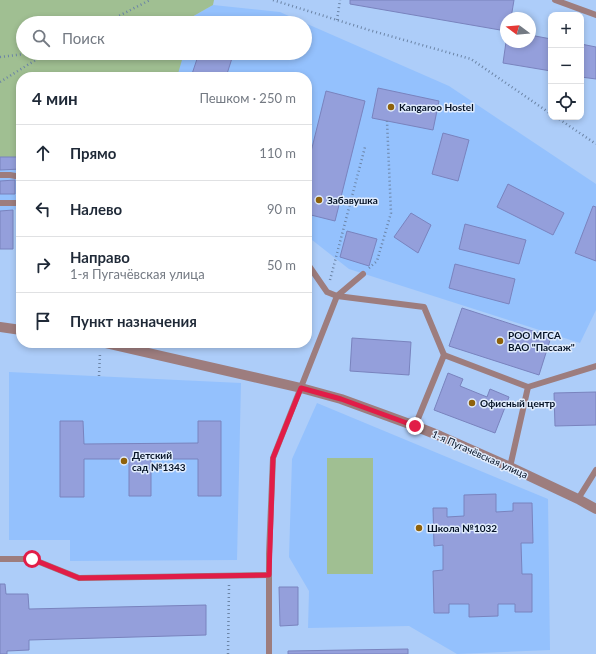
<!DOCTYPE html>
<html lang="ru">
<head>
<meta charset="utf-8">
<style>
	body { margin:0; font-family:Lato,sans-serif; background:#f2f2f3; color:#1f2937 }
	.controls { position:absolute; right:12px; top:12px; display:grid; overflow:hidden; border-radius:8px; box-shadow:0 2px 6px #0003 }
	.controls button { width:36px; height:36px; display:grid; place-items:center; padding:0; border:0; border-bottom:1px solid #e0e1e3; background:#fff; color:#1f2937; font:20px sans-serif }
	.compass { position:absolute; left:500px; top:12px; width:36px; height:36px; border-radius:50%; background:#fff; box-shadow:0 2px 6px #0003; rotate:286deg }
	.stop { position:absolute; width:12px; height:12px; margin:-9px; border:3px solid #e11d48; border-radius:50%; background:#fff }
	.stop.end { background:#e11d48; border-color:#fff; box-shadow:0 1px 4px #0008 }
	.list { margin:0; padding:0; list-style:none }
	h2 { display:flex; justify-content:space-between; align-items:center; height:52px; margin:0; padding:0 16px; font-size:17px }
	h2 small { font-size:13px; font-weight:400; color:#747a83 }
	.list li { display:grid; grid-template-columns:26px 1fr auto; gap:12px; align-items:center; box-sizing:border-box; height:56px; padding:0 16px; border-top:1px solid #e0e1e3 }
	.list b { display:block; font-size:15px; white-space:nowrap }
	.list p { margin:0; font-size:13px; white-space:nowrap; color:#747a83 }
	.list em { font-size:13px; font-style:normal; color:#747a83 }
	.icon { flex:none; width:22px; height:22px; fill:none; stroke:currentColor; stroke-width:2; stroke-linecap:round; stroke-linejoin:round }
	.map { position:relative; flex:none; width:596px; height:654px; overflow:hidden }
	.search { position:absolute; background:#fff; box-shadow:0 2px 6px #0003; left:16px; top:16px; width:296px; height:44px; display:flex; align-items:center; gap:10px; box-sizing:border-box; padding:0 14px; border-radius:22px; color:#747a83; font-size:15px }
	.panel { position:absolute; background:#fff; box-shadow:0 2px 6px #0003; left:16px; top:72px; width:296px; height:276px; border-radius:16px }
	.map>svg:first-child { display:block }
</style>
</head>
<body>
<div class="map">
<svg width="596" height="654" viewBox="0 0 596 654">
	<rect width="100%" height="100%" fill="#adcdf9"/>
	<g fill="#94c1fd">
		<polygon points="213,5 280,12 304,23 188,23 190,18"/>
		<polygon points="305,23 449,86 596,184 596,310 580,343 349,269 307,236 307,77 150,77 171,53 305,53"/>
		<polygon points="0,157 21,157 21,209 0,211"/>
		<polygon points="9,372 241,383 237,560 70,561 70,540 9,540"/>
		<polygon points="317,403 548,499 550,650 457,654 409,626 308,628 309,591 289,557 292,459"/>
	</g>
	<g fill="#a0bf92">
		<polygon points="0,0 214,0 213,5 190,18 188,23 23,23 23,53 184,53 177,77 21,77 21,157 0,157"/>
		<rect x="327" y="458" width="46" height="116"/>
	</g>
	<g fill="#949fdb" stroke="#7983be">
		<polygon points="350,0 514,0 511,18 506,18 506,31 350,4"/>
		<polygon points="530,35 551,39 551,71 503,63 506,42 530,42"/>
		<polygon points="581,44 596,47 596,79 581,77"/>
		<polygon points="199,53 228,53 233,55 226,77 191,77"/>
		<polygon points="378,88 439,101 433,130 372,118"/>
		<polygon points="326,91 365,101 335,221 307,214 307,164 308,164"/>
		<polygon points="443,133 469,140 458,181 432,174"/>
		<polygon points="0,157 21,157 21,169 0,170"/>
		<polygon points="15,180 15,194 0,194 0,181"/>
		<polygon points="508,184 564,213 553,235 497,207"/>
		<polygon points="593,206 596,207 596,261 575,253"/>
		<polygon points="13,210 13,249 0,249 0,211"/>
		<polygon points="411,213 431,225 418,253 394,237"/>
		<polygon points="465,224 526,240 519,264 459,249"/>
		<polygon points="347,231 377,239 369,266 340,257"/>
		<polygon points="455,264 515,279 509,304 449,288"/>
		<polygon points="462,308 551,337 539,375 449,346"/>
		<polygon points="352,338 411,342 409,375 350,371"/>
		<polygon points="448,373 463,379 460,386 487,397 490,389 509,397 495,433 434,410"/>
		<polygon points="596,392 596,425 555,426 554,393"/>
		<polygon points="60,421 83,421 84,444 198,443 198,421 221,421 221,496 198,496 198,459 151,459 151,496 129,496 129,459 84,459 84,497 60,497"/>
		<polygon points="496,494 496,512 513,511 513,503 532,503 533,543 521,543 522,574 532,574 532,612 515,612 515,604 498,604 498,616 469,617 469,604 449,604 449,613 434,613 433,571 443,570 443,545 434,546 433,508 447,508 447,517 464,516 464,495"/>
		<polygon points="0,584 5,584 6,594 28,594 29,609 206,605 206,635 29,640 29,650 7,651 7,654 0,654"/>
		<polygon points="279,587 298,587 298,625 280,626"/>
		<polygon points="408,649 408,654 288,654 288,651"/>
	</g>
	<g fill="none" stroke-linecap="round" stroke-linejoin="round">
		<g stroke="#6b84a6" stroke-width="2.5" stroke-dasharray="1 3" stroke-linecap="butt">
			<polyline points="273,0 369,30 471,59 551,114"/>
			<polyline points="337,20 340,0"/>
			<polyline points="105,23 150,0"/>
			<polyline points="0,57 33,53"/>
			<polyline points="0,82 47,53"/>
			<polyline points="556,117 596,144"/>
			<polyline points="369,268 377,261 391,213 387,121"/>
			<polyline points="330,280 365,147"/>
			<polyline points="99,376 100,353"/>
			<polyline points="228,654 229,585"/>
		</g>
		<g stroke="#9d7d7e" stroke-width="6">
			<polyline points="555,0 596,15"/>
			<polyline points="0,175 10,175 21,177 21,182"/>
			<polyline points="0,203 21,203"/>
			<polyline points="307,263 327,292 337,296 424,307 444,355"/>
			<polyline points="528,387 596,366"/>
			<polyline points="415,426 444,355 528,387 510,467"/>
			<polyline points="578,499 596,470"/>
			<polyline points="0,559 32,559 79,578 269,575"/>
			<polyline points="269,654 269,554 273,458 337,296 363,274"/>
		</g>
		<g stroke="#9d7d7e" stroke-width="10">
			<polyline points="0,327 21,330"/>
			<polyline points="105,343 301,388 341,399 415,426 440,436 510,467 578,499 596,509"/>
		</g>
	</g>
	<g fill="none" stroke-linecap="round" stroke-linejoin="round">
		<polyline stroke="#e11d48" stroke-width="5" points="32,559 79,578 269,575 273,458 301,388 341,399 415,426"/>
	</g>
	<g fill="#8f620b" stroke="#e0ecfd" stroke-width="1.5">
		<circle cx="391" cy="107" r="4"/>
		<circle cx="319" cy="200" r="4"/>
		<circle cx="500" cy="341" r="4"/>
		<circle cx="472" cy="403" r="4"/>
		<circle cx="124" cy="461" r="4"/>
		<circle cx="419" cy="528" r="4"/>
	</g>
	<g text-anchor="middle" stroke-width="3" stroke-linejoin="round" paint-order="stroke">
		<g font-size="10" font-weight="bold" fill="#051225" stroke="#e0ecfd" text-anchor="start">
			<text x="399" y="111">Kangaroo Hostel</text>
			<text x="327" y="204">Забавушка</text>
			<text x="508" y="339">РОО МГСА<tspan x="508" dy="12">ВАО "Пассаж"</tspan></text>
			<text x="480" y="407">Офисный центр</text>
			<text x="132" y="459">Детский<tspan x="132" dy="12">сад №1343</tspan></text>
			<text x="427" y="532">Школа №1032</text>
		</g>
		<g font-size="10" fill="#051225" stroke="#e0ecfd">
			<text transform="translate(480 454) rotate(24)" y="4">1-я Пугачёвская улица</text>
		</g>
	</g>
</svg>
<div class="controls">
<button>+</button>
<button>−</button>
<button><svg class="icon" aria-label="locate" viewBox="0 0 24 24"><circle cx="12" cy="12" r="6"/><path d="M12 2v4M12 18v4M2 12h4M18 12h4"/></svg></button>
</div>
<svg class="compass" viewBox="-18 -18 36 36"><path d="M0-13l5 13h-10z" fill="#e53935"/><path d="M0 13l5-13h-10z" fill="#747a83"/></svg>
<div class="stop" style="left:32px;top:559px"></div>
<div class="stop end" style="left:415px;top:426px"></div>
<div class="search"><svg class="icon" aria-label="search" viewBox="0 0 24 24"><circle cx="10" cy="10" r="6"/><path d="M15 15l6 6"/></svg>Поиск</div>
<section class="panel">
<h2>4 мин<small>Пешком · 250 m</small></h2>
<ul class="list">
<li><svg class="icon" aria-label="ahead" viewBox="0 0 24 24"><path d="M12 20V5M6 11l6-6 6 6"/></svg><div><b>Прямо</b></div><em>110 m</em></li>
<li><svg class="icon" aria-label="left" viewBox="0 0 24 24"><path d="M17 20v-9H6M10 6l-5 5 5 5"/></svg><div><b>Налево</b></div><em>90 m</em></li>
<li><svg class="icon" aria-label="right" viewBox="0 0 24 24"><path d="M7 20v-9h11M14 6l5 5-5 5"/></svg><div><b>Направо</b><p>1-я Пугачёвская улица</p></div><em>50 m</em></li>
<li><svg class="icon" aria-label="arrive" viewBox="0 0 24 24"><path d="M6 21V4h12l-3 4 3 4H6"/></svg><div><b>Пункт назначения</b></div></li>
</ul>
</section>
</div>
</body>
</html>
